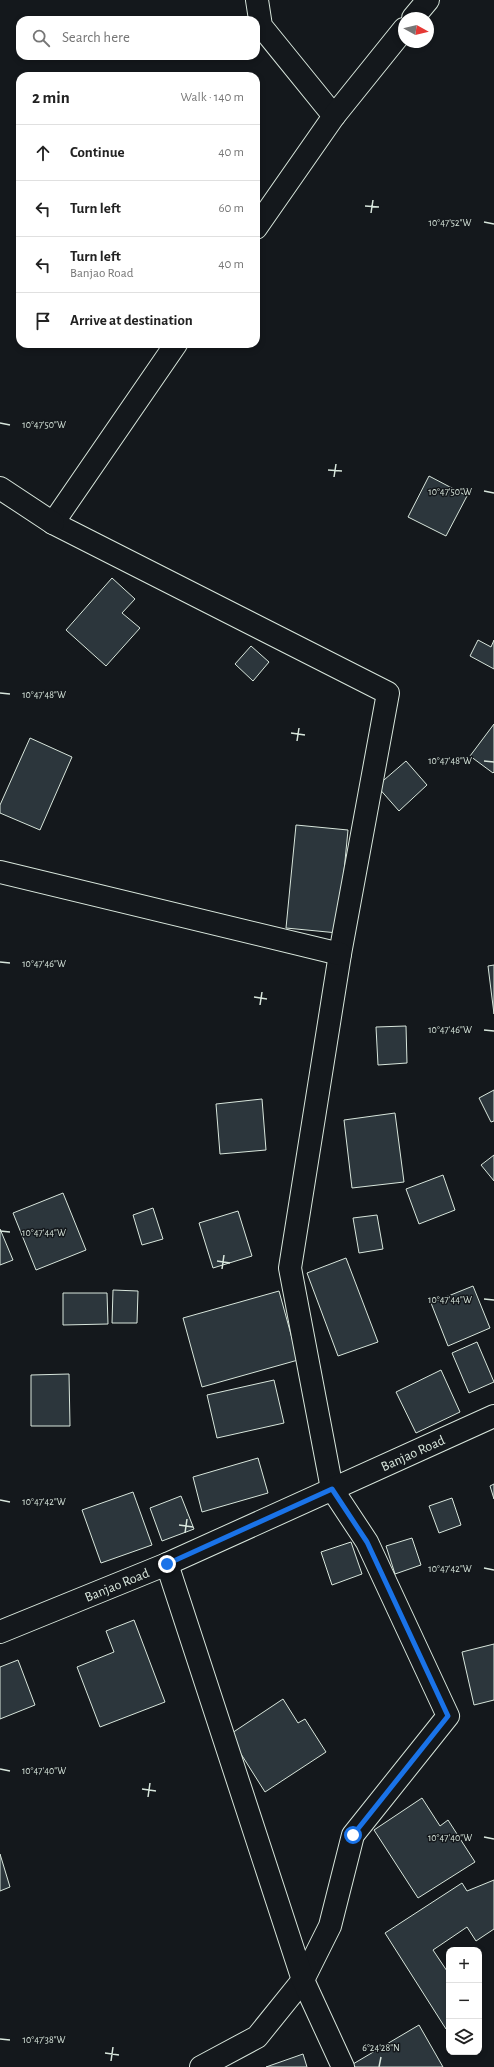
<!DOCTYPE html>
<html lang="en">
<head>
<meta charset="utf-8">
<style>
	body { margin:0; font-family:"Alegreya Sans",sans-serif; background:#f6f6f6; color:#222 }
	.controls { position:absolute; right:12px; bottom:12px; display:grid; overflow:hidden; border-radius:8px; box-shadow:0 2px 6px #0003 }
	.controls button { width:36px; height:36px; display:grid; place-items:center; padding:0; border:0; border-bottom:1px solid #e0e0e0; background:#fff; color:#222; font:20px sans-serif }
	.compass { position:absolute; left:398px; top:12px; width:36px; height:36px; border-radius:50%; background:#fff; box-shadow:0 2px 6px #0003; rotate:98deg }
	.stop { position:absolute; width:12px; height:12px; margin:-9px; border:3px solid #1a73e8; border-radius:50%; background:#fff }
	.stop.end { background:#1a73e8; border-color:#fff; box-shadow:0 1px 4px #0008 }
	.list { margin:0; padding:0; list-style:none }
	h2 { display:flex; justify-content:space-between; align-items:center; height:52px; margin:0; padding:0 16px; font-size:17px }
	h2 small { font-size:13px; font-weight:400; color:#767676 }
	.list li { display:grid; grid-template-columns:26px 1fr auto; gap:12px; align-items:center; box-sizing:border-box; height:56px; padding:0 16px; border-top:1px solid #e0e0e0 }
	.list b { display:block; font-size:15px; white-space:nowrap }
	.list p { margin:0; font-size:13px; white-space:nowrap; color:#767676 }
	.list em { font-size:13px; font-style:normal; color:#767676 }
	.icon { flex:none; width:22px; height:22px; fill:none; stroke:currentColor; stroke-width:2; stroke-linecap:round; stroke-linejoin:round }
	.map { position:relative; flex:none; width:494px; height:2067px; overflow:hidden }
	.search { position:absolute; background:#fff; box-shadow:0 2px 6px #0003; left:16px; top:16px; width:244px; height:44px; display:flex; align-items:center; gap:10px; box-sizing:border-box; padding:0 14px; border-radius:12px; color:#767676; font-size:15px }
	.panel { position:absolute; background:#fff; box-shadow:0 2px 6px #0003; left:16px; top:72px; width:244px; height:276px; border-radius:12px }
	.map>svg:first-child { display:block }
</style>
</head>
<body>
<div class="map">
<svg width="494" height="2067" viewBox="0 0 494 2067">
	<rect width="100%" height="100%" fill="#14181c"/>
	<g fill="#2c363c" stroke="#d8e6dc">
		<polygon points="429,476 467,496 446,536 408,517"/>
		<polygon points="112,578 135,599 122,613 140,628 106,666 66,630"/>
		<polygon points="478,640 491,647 494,640 494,669 470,656"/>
		<polygon points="251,646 269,662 253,681 235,664"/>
		<polygon points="494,724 494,772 493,773 470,756"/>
		<polygon points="30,738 72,757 40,830 0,813 0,805"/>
		<polygon points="406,761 427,785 399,811 377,786"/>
		<polygon points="296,825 348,830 338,933 286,928"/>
		<polygon points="494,965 494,1014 488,966"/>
		<polygon points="406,1026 407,1063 378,1065 376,1027"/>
		<polygon points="494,1090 494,1121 491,1122 479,1098"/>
		<polygon points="262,1099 266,1150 220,1154 216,1104"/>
		<polygon points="395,1113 404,1182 352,1188 344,1120"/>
		<polygon points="494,1155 494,1181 481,1165"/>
		<polygon points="443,1175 455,1210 419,1224 406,1189"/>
		<polygon points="63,1193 86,1250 36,1270 13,1213"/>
		<polygon points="153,1208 163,1239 142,1245 133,1215"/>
		<polygon points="238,1211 252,1256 213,1268 199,1223"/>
		<polygon points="377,1215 383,1249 359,1253 353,1218"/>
		<polygon points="0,1229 13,1260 0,1265"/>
		<polygon points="346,1258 378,1342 338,1356 307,1273"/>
		<polygon points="473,1286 490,1328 448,1346 431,1303"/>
		<polygon points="113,1290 138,1291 137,1323 112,1323"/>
		<polygon points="279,1291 298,1360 202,1387 183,1318"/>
		<polygon points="63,1293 107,1293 108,1324 63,1325"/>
		<polygon points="477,1342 494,1382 469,1393 452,1353"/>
		<polygon points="441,1370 460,1412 416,1433 396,1392"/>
		<polygon points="69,1374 70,1426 31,1426 31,1375"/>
		<polygon points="274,1380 284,1423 217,1438 207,1395"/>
		<polygon points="258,1458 268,1493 202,1512 193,1477"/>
		<polygon points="494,1484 494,1499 490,1486"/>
		<polygon points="133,1492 152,1545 101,1563 82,1510"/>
		<polygon points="181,1496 194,1529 162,1541 150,1508"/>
		<polygon points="452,1498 461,1525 439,1533 429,1506"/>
		<polygon points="412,1538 421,1565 395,1574 386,1546"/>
		<polygon points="351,1542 362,1574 332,1585 321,1552"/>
		<polygon points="134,1620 165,1702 100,1727 77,1667 114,1652 106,1631"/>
		<polygon points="494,1644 494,1700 474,1705 462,1652"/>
		<polygon points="18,1660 35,1705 0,1719 0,1667"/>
		<polygon points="283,1699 298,1723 305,1719 326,1752 265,1792 229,1735"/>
		<polygon points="422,1798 440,1826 448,1820 475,1862 418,1898 374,1830"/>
		<polygon points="0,1854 10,1887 0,1891"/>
		<polygon points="494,1880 494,1929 476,1941 467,1927 433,1950 449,1974 449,2027 446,2029 385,1933 462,1883 467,1891"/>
		<polygon points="419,2025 443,2067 355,2067 353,2064"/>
		<polygon points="303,2054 307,2067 266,2067"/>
	</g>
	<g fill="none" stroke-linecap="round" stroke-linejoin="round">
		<g stroke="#d8e6dc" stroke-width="24">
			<g id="minor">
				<polyline points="257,0 261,26 334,116"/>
				<polyline points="413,18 428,0"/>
				<polyline points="256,228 334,116 404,29"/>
				<polyline points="176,344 53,523 388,693 340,954 290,1268 332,1489 367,1542 448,1716 353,1835 330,1926 303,1980 257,2037 201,2067"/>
				<polyline points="0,488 53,523"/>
				<polyline points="0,872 340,954"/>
				<polyline points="167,1564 303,1980 343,2067"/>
				<path id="s1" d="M0 1632 167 1564 494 1416"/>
			</g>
		</g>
		<use href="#minor" stroke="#14181c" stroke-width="22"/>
	</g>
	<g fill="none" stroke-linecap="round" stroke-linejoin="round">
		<polyline stroke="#1a73e8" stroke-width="5" points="167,1564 332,1489 367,1542 448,1716 353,1835"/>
	</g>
	<path fill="none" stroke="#d8e6dc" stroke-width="1.5" d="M365 206 379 207M371 213 373 200M484 222 494 224M0 423 10 425M328 470 342 471M334 477 336 464M484 491 494 493M0 693 10 694M291 733 305 735M297 741 299 728M484 761 494 762M0 962 10 963M254 997 267 999M260 1005 262 992M484 1030 494 1031M0 1231 10 1232M217 1261 230 1263M222 1269 224 1255M484 1299 494 1300M0 1500 10 1502M179 1525 193 1527M185 1533 187 1519M484 1568 494 1570M0 1769 10 1771M142 1789 156 1791M148 1797 150 1783M484 1837 494 1839M0 2039 10 2040M105 2053 119 2055M111 2061 113 2047M379 2067 381 2057"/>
	<g text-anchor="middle" stroke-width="3" stroke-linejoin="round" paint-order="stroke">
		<g font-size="14" fill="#d8e6dc" stroke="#14181c">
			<text dy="5" stroke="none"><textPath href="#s1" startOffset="450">Banjao Road</textPath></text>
			<text dy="5" stroke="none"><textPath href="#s1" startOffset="126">Banjao Road</textPath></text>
		</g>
	</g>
	<g font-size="10" text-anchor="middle" fill="#d8e6dc" stroke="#14181c" stroke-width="3" stroke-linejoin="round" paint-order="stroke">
		<text x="450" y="226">10°47'52"W</text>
		<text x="44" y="428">10°47'50"W</text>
		<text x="450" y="495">10°47'50"W</text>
		<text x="44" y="698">10°47'48"W</text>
		<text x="450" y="764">10°47'48"W</text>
		<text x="44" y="967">10°47'46"W</text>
		<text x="450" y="1033">10°47'46"W</text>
		<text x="44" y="1236">10°47'44"W</text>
		<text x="450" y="1303">10°47'44"W</text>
		<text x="44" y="1505">10°47'42"W</text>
		<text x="450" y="1572">10°47'42"W</text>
		<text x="44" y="1774">10°47'40"W</text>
		<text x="450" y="1841">10°47'40"W</text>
		<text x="44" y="2043">10°47'38"W</text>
		<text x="381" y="2051">6°24'28"N</text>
	</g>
</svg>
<div class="controls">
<button>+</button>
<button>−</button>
<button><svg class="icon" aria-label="layers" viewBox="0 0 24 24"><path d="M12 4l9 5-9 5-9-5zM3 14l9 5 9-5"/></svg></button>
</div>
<svg class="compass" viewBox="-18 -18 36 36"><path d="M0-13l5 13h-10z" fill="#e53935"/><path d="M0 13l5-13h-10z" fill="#767676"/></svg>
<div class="stop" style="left:353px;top:1835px"></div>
<div class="stop end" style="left:167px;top:1564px"></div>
<div class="search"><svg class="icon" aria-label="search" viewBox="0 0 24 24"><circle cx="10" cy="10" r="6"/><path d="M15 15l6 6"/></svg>Search here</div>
<section class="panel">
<h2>2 min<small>Walk · 140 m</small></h2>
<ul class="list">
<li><svg class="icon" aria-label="ahead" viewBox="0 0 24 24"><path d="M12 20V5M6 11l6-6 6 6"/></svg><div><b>Continue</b></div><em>40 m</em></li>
<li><svg class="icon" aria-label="left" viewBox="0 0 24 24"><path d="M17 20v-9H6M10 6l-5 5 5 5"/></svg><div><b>Turn left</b></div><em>60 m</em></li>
<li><svg class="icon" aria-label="left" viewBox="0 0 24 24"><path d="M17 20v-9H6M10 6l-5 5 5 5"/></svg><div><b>Turn left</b><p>Banjao Road</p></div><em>40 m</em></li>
<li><svg class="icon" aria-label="arrive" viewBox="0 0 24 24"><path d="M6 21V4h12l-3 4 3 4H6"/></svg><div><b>Arrive at destination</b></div></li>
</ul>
</section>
</div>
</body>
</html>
